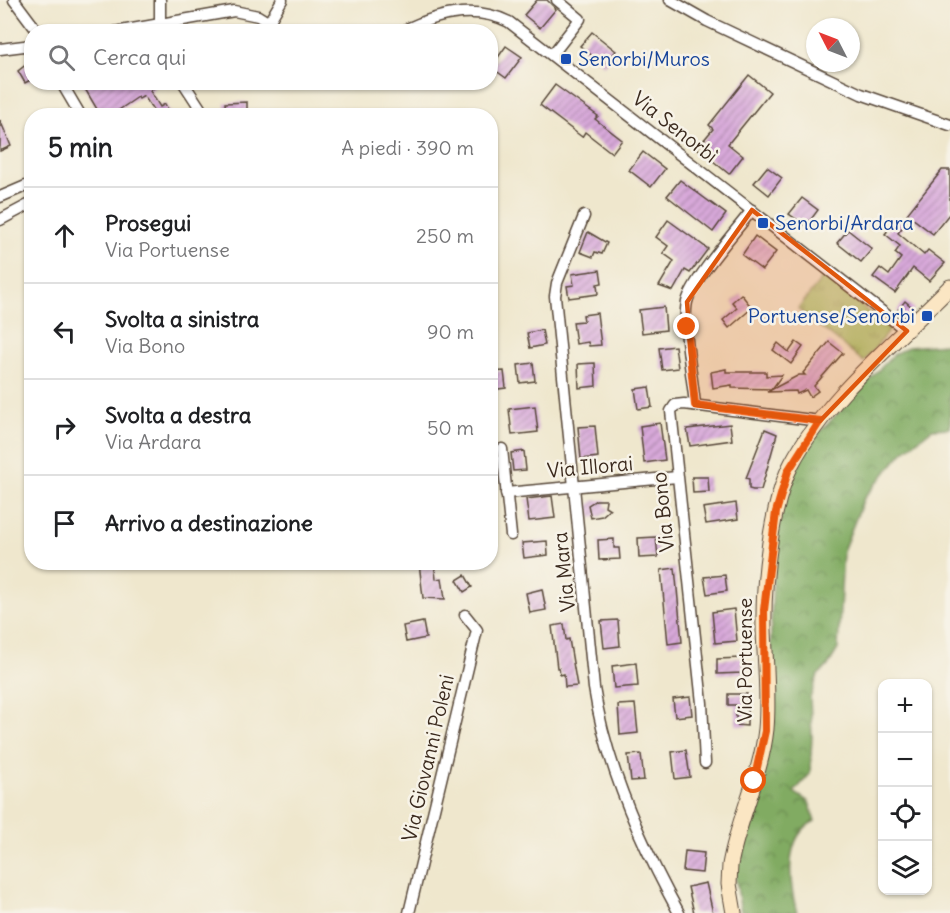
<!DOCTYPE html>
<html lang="it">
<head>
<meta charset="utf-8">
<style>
	body { margin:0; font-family:Delius,sans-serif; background:#f2f2f2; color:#202124 }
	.controls { position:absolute; right:18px; bottom:18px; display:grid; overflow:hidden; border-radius:12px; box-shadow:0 2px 4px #0004 }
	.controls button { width:54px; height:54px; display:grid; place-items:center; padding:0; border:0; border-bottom:2px solid #e0e0e0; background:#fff; color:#202124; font:30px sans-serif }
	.compass { position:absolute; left:806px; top:18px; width:54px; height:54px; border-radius:50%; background:#fff; box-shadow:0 2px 4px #0004; rotate:312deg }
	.stop { position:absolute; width:18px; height:18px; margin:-14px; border:4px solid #ea580c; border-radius:50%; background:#fff }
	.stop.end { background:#ea580c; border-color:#fff; box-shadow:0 2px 6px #0008 }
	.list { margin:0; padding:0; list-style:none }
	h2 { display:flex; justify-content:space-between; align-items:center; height:78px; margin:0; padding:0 24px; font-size:26px }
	h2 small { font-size:20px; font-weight:400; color:#757577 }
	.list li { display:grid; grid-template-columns:39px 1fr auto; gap:18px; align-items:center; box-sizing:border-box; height:96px; padding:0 24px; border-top:2px solid #e0e0e0 }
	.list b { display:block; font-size:22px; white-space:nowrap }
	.list p { margin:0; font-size:20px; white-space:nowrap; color:#757577 }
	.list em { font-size:20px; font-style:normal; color:#757577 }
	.icon { flex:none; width:33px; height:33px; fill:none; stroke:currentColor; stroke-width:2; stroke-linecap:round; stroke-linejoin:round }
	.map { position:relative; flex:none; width:950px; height:913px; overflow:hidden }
	.search { position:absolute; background:#fff; box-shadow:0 2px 4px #0004; left:24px; top:24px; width:474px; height:66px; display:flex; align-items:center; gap:15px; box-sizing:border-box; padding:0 21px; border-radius:24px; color:#757577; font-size:22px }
	.panel { position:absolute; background:#fff; box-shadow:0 2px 4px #0004; left:24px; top:108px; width:474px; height:462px; border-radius:24px }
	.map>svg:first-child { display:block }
</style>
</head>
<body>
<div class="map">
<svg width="950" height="913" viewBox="0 0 950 913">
	<defs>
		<pattern id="grass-tufts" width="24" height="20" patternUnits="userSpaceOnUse" patternTransform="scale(1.5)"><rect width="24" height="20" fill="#a2c66f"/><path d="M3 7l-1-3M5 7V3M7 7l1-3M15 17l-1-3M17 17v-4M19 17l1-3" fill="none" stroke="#85a15b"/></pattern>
		<pattern id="forest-crowns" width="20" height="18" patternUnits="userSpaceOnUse" patternTransform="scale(1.5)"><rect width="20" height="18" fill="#81ab62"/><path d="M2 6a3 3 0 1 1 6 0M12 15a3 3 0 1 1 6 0" fill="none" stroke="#6b8b50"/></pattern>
		<pattern id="building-hatch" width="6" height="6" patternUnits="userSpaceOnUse" patternTransform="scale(1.5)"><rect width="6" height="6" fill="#d8a9da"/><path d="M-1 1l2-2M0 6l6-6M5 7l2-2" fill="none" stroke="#b08ab0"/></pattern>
	</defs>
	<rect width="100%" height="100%" fill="#f7f3e8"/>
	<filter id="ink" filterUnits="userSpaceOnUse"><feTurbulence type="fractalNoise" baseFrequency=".0167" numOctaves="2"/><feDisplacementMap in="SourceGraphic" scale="12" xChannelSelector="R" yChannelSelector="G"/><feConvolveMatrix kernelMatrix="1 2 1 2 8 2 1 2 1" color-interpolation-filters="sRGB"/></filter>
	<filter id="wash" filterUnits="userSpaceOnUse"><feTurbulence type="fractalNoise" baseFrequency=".008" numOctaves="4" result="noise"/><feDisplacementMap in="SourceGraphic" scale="24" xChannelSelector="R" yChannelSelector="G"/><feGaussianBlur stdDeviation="1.35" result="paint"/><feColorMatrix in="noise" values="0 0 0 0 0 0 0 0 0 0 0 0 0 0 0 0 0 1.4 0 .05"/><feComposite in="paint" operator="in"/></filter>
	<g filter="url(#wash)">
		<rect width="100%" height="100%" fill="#efe7cd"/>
		<polygon fill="url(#grass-tufts)" stroke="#6e7846" stroke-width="1.5" points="824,276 890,329 864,362 798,309"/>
		<path fill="url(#forest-crowns)" stroke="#5e6a40" stroke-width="1.5" d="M946 344 950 345V428L932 429 903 452 864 498 843 551 838 649 827 667 818 675 810 698 812 736 810 774 794 792 809 802 815 821C783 836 789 883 797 913H741L735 873 766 747 776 693 770 664 773 575 780 510 802 451 894 354 908 347Z"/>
		<g id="blocks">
			<g fill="url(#building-hatch)">
				<polygon points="537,0 547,0 556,9 540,28 524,15"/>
				<polygon points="592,32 616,51 604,65 580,46"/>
				<polygon points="506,46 522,57 506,78 491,67"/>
				<polygon points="32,60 32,79 25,83 18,71"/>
				<polygon points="749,75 770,92 728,144 743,156 729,174 697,148 713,129 709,125"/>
				<polygon points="81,82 152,82 155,87 150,91 160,107 165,104 172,116 146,116 154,111 144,96 139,99 138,97 110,116 101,116"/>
				<polygon points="555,85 598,116 595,119 622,140 612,153 585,132 582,137 540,105"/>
				<polygon points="247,102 247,116 226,116 225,103"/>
				<polygon points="0,120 11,146 0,151"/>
				<polygon points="643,152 665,169 651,187 629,170"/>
				<polygon points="767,167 782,178 769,195 754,183"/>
				<polygon points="942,170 950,170 950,213 933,234 907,214"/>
				<polygon points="680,180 726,214 713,232 667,196"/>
				<polygon points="802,198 818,210 806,226 789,214"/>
				<polygon points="898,218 905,224 898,233 924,255 928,250 945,263 929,281 913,268 895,293 873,277 880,268 889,275 901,258 895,253 900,246 885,234"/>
				<polygon points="668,220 708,249 690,273 685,270 673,291 659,286 674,261 663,253 668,246 656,237"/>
				<polygon points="848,230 872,249 861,262 837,243"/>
				<polygon points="588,232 607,243 602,254 595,252 593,257 580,252"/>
				<polygon points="755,236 776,252 762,270 742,255"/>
				<polygon points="600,270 602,283 597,284 598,294 569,298 567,286 574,285 572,274"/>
				<polygon points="741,294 752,308 729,328 723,320 737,308 732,302"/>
				<polygon points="905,301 914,309 905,317 897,311"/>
				<polygon points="664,307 666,330 642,333 639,310"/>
				<polygon points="597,313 601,345 589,346 588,342 576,344 573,322 584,321 583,315"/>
				<polygon points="542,330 545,345 530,348 527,333"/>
				<polygon points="796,342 803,347 791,364 773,350 778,343 789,352"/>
				<polygon points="829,342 843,353 814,386 818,391 810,397 806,390 797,394 796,391 767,392 799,375 805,375 803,373"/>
				<polygon points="675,346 678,368 662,370 659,348"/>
				<polygon points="533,363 535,381 520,383 518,365"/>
				<polygon points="595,363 596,386 579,388 578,364"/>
				<polygon points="726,369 726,372 766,372 766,376 782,375 772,389 732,388 732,385 713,388 711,372"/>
				<polygon points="504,371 506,388 490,390 490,372"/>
				<polygon points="649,387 652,407 638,409 635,389"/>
				<polygon points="535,406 538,432 512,435 509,409"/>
				<polygon points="660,423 665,460 644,463 640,426"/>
				<polygon points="730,424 732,440 690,446 687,429"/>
				<polygon points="595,426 598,457 581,459 578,427"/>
				<polygon points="765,429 777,434 761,490 753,490 749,489 749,479 746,478"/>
				<polygon points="524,451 526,470 513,471 511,453"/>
				<polygon points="692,477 708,477 709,492 693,493"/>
				<polygon points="552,496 555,518 529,521 526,499"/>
				<polygon points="596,500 606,500 605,506 610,509 602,516 591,518 588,505"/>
				<polygon points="736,503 738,519 706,524 703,508"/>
				<polygon points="656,537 658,557 639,558 638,538"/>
				<polygon points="614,539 614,548 619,548 620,559 599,560 598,540"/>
				<polygon points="547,541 548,555 524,558 522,543"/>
				<polygon points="419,562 434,562 436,579 442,578 445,599 423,598"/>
				<polygon points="675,568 682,642 668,644 661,570"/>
				<polygon points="465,575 472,587 464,592 457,580"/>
				<polygon points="725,575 727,591 707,594 704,577"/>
				<polygon points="542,589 546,610 530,613 526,593"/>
				<polygon points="734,609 737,641 715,643 712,612"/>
				<polygon points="618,620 620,646 604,648 601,621"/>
				<polygon points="423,622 426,638 406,642 403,626"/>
				<polygon points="564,624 566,640 569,639 577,686 565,687 564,674 560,675 559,668 557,668 552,626"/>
				<polygon points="742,658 743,673 717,674 717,659"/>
				<polygon points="636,663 638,686 614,688 612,666"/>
				<polygon points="728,694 747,694 747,726 736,725 736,705 728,705"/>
				<polygon points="690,697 692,715 675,717 673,699"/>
				<polygon points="635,704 638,733 620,735 618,705"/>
				<polygon points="686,750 690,777 675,779 672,752"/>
				<polygon points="641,754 644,780 631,781 628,755"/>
				<polygon points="685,851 704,853 702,873 683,871"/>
				<polygon points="706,883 713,913 694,913 688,887"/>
			</g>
		</g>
	</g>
	<g filter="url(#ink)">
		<use href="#blocks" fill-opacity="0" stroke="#564638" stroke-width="1.5"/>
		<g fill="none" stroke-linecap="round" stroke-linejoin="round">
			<g stroke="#564638" stroke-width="13">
				<g id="street">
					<polyline points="14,0 38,32"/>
					<polyline points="160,0 160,23"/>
					<polyline points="670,0 707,21 861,94 950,125"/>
					<polyline points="269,22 282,0"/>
					<polyline points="115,32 234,11 258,16 284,32"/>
					<path d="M401 32C434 15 473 4 509 22L907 331"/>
					<polyline points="0,49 32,45"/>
					<polyline points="552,55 580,19 557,0"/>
					<polyline points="61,82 81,116"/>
					<polyline points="183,82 200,108"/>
					<polyline points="0,197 28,185 32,192"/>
					<path d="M584 216 557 283 555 296 594 688C606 766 641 844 679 913"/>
					<polyline points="0,220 32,203"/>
					<path d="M695 405C693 379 682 326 687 302 693 279 736 231 752 210"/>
					<polyline points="502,449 511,535"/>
					<polyline points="506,493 677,477"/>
					<polyline points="705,763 702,703 671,411 675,405 684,404 820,421"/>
					<polyline points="409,913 477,630 465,615"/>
				</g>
			</g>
			<g stroke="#564638" stroke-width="17">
				<path id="secondary" d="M734 913 729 884 730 865C738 819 761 776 766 729 769 695 765 662 764 629 763 583 771 503 792 463 827 397 898 340 950 287"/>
			</g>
			<use href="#street" stroke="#fff" stroke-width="10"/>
			<use href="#secondary" stroke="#fbe6c3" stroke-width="15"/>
		</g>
	</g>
	<g fill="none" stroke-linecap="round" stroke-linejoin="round" filter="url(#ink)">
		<polyline stroke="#ea580c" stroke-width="8" points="687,327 695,405 820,421 788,471 776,512 764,610 765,731 754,781"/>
	</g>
	<path fill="#df570d" fill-opacity="0.2" stroke="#df570d" stroke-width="4.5" stroke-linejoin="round" d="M752 210 907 331 820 421 695 405 687 302Z"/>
	<g fill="#1a4fb4" stroke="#f7f3e8" stroke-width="2">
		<rect x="560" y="53" width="12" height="12" rx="3"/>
		<rect x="757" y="217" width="12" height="12" rx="3"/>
		<rect x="921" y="310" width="12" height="12" rx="3"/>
	</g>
	<g text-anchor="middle" stroke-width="5" stroke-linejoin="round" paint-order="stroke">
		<g font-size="20" fill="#164399" stroke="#f7f3e8" text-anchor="start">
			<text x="578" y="66">Senorbi/Muros</text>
			<text x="775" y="230">Senorbi/Ardara</text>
			<text x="915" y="323" text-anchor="end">Portuense/Senorbi</text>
		</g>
		<g font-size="20" fill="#3b2a1e" stroke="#f7f3e8">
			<text transform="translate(675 127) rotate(38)" y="7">Via Senorbì</text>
			<text transform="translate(590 467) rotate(-5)" y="7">Via Illorai</text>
			<text transform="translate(663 512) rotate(-96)" y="7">Via Bono</text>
			<text transform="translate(564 572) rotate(-96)" y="7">Via Mara</text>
			<text transform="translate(745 660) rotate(-90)" y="7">Via Portuense</text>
			<text transform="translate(428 758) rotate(-77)" y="7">Via Giovanni Poleni</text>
		</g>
	</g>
</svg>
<div class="controls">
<button>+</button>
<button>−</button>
<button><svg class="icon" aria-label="locate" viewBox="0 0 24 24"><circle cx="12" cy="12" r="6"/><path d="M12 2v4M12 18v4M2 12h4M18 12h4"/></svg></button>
<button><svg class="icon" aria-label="layers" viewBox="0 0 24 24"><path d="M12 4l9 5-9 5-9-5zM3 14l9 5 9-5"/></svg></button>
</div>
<svg class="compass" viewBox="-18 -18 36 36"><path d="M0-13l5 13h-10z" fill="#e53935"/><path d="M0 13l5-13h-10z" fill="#757577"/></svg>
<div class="stop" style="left:754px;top:781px"></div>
<div class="stop end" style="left:687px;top:327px"></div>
<div class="search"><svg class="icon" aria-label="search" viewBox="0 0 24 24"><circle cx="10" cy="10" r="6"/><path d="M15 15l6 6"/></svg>Cerca qui</div>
<section class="panel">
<h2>5 min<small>A piedi · 390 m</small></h2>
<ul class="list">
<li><svg class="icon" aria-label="ahead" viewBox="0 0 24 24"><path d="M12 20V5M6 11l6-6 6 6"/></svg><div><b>Prosegui</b><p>Via Portuense</p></div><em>250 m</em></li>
<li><svg class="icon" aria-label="left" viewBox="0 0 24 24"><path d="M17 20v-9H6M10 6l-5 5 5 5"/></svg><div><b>Svolta a sinistra</b><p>Via Bono</p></div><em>90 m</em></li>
<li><svg class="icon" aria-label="right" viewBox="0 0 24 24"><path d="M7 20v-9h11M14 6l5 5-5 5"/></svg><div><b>Svolta a destra</b><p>Via Ardara</p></div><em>50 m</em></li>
<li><svg class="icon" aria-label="arrive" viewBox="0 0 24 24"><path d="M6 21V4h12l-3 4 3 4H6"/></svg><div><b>Arrivo a destinazione</b></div></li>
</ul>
</section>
</div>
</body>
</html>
